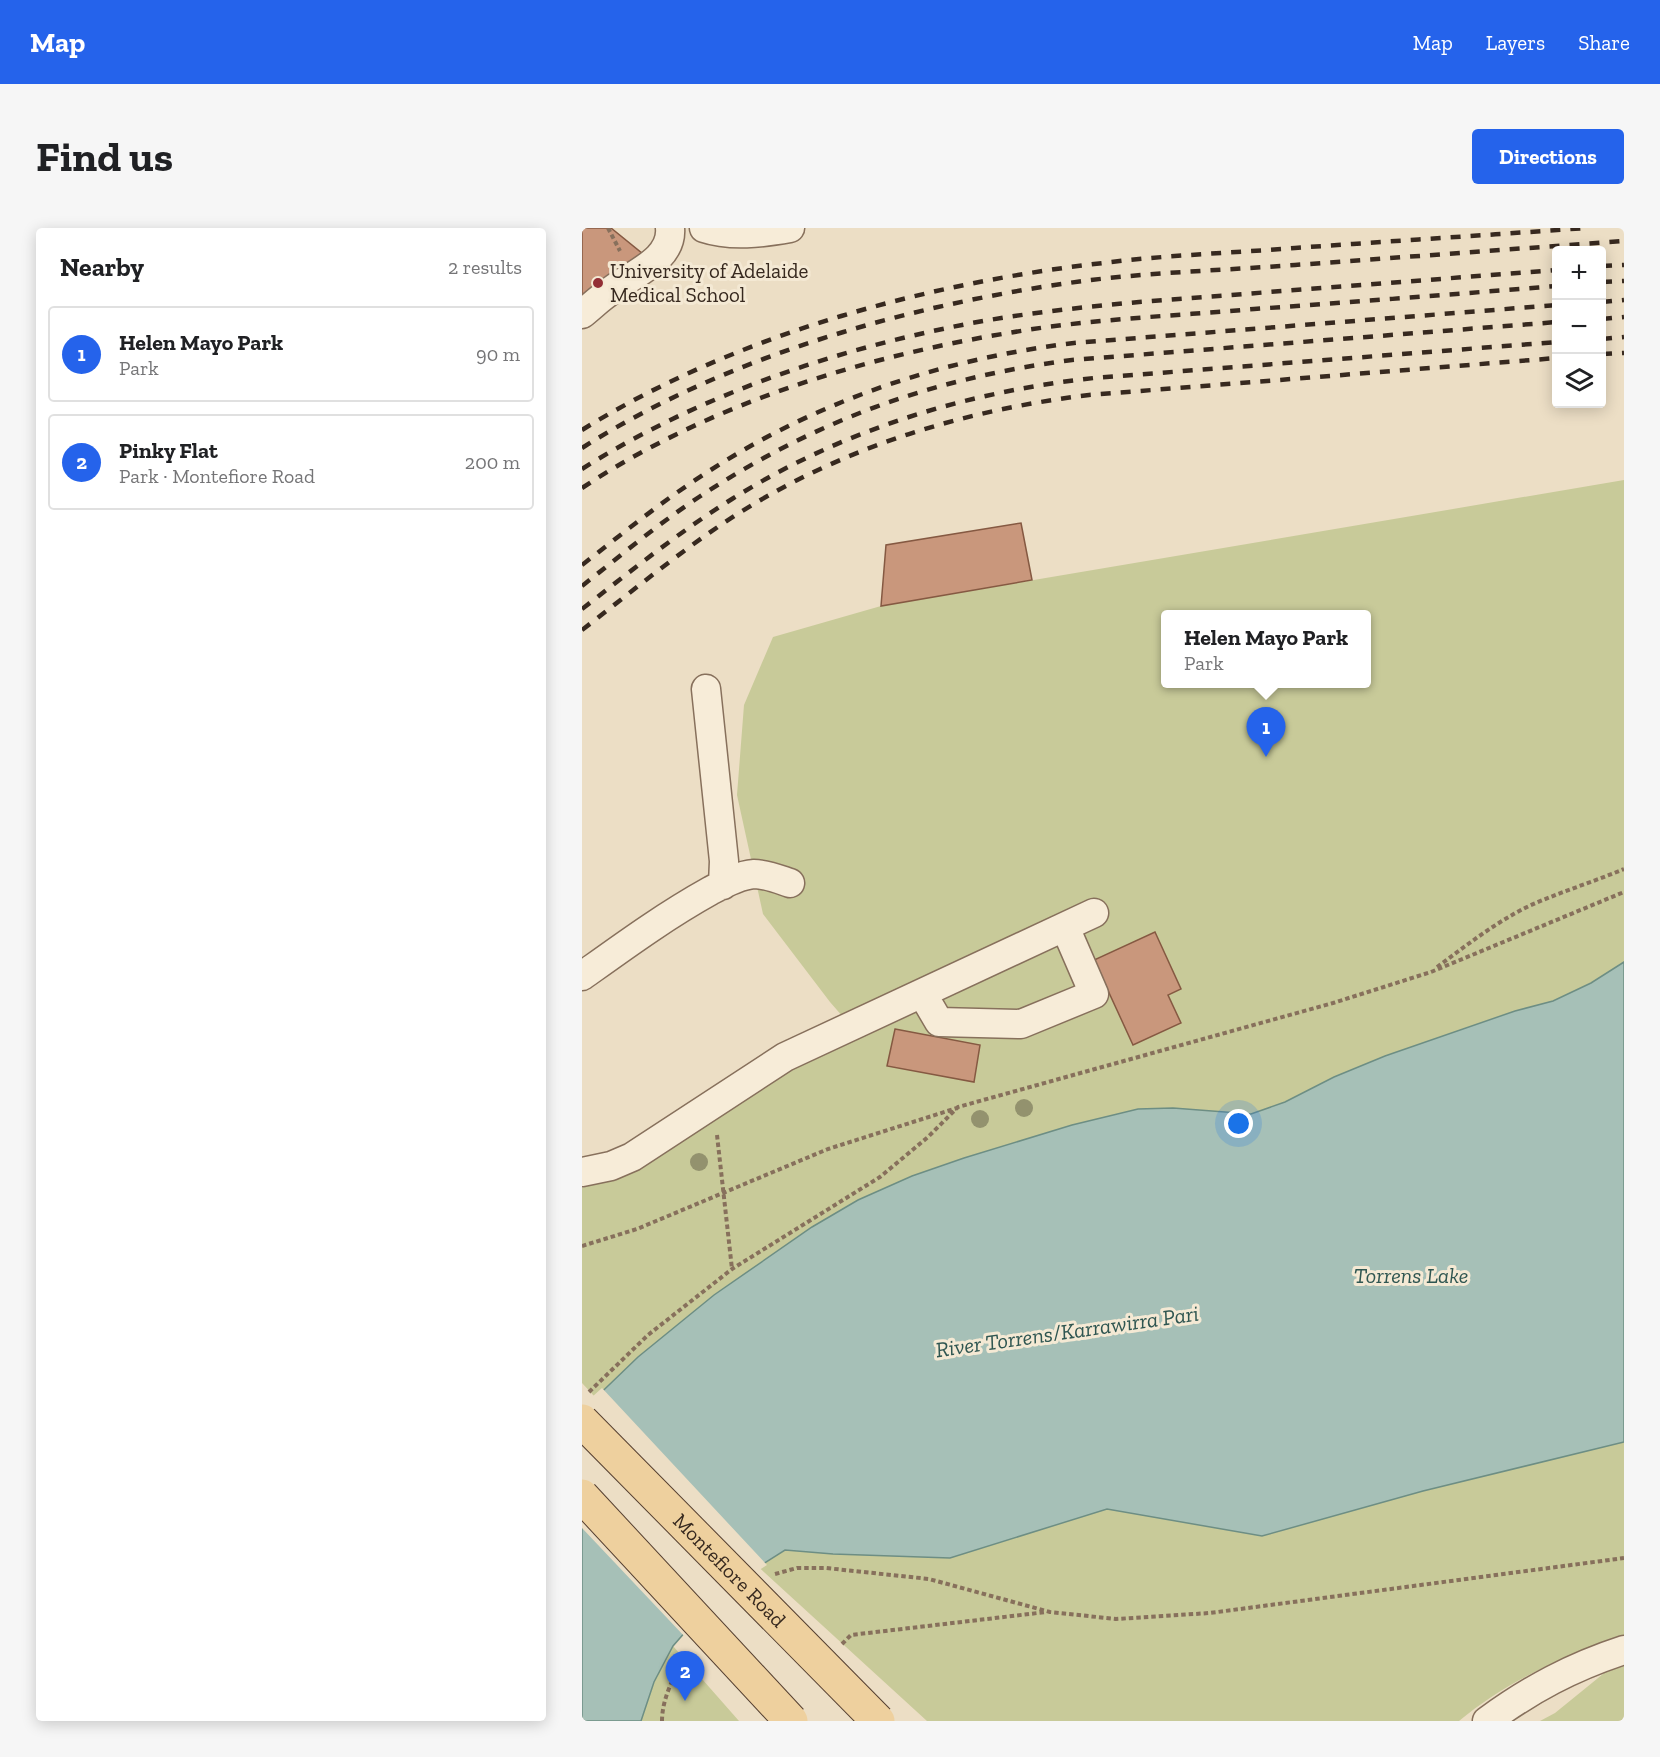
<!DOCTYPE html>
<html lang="en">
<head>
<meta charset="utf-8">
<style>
	body { margin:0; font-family:"Zilla Slab",serif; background:#f6f6f6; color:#202124 }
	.controls { position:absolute; right:18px; top:18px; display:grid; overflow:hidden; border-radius:6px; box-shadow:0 3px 15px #0003 }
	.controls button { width:54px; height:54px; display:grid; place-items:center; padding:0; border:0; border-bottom:2px solid #e0e0e0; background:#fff; color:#202124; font:30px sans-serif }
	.you { position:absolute; left:657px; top:896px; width:21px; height:21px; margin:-15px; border:4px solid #fff; border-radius:50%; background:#1a73e8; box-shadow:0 0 0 9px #1a73e833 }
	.badge { display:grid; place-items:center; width:39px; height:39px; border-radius:50%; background:#2563eb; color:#fff; font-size:20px; font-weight:700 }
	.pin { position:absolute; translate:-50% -50px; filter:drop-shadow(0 2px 3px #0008) }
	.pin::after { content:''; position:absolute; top:32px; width:21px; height:18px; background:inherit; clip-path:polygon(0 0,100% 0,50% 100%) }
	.popup { position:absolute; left:579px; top:382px; width:210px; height:78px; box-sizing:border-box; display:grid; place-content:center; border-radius:6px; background:#fff; filter:drop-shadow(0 2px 4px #0005); font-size:20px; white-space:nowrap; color:#757577 }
	.popup b { font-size:22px; color:#202124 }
	.popup::after { content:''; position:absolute; left:50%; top:100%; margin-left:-12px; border:12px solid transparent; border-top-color:#fff }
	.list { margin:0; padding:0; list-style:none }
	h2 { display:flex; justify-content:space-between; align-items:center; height:78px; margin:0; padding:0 24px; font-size:26px }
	h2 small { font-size:20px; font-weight:400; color:#757577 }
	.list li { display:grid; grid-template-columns:39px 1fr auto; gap:18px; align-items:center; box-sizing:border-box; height:96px; margin:0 12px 12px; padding:0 12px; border:2px solid #e0e0e0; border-radius:6px }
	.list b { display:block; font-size:22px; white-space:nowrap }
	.list p { margin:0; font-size:20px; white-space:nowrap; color:#757577 }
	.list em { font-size:20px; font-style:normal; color:#757577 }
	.icon { flex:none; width:33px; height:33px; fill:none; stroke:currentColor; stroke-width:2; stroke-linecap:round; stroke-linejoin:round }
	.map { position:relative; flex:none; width:1042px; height:1493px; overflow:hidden; border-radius:6px }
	header { display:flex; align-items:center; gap:36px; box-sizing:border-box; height:84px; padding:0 30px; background:#2563eb; color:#fff }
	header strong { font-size:28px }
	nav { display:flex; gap:33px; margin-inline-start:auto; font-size:21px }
	.intro { display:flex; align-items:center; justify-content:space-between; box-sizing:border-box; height:144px; padding:0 36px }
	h1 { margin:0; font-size:42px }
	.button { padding:15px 27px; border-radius:6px; background:#2563eb; color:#fff; font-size:21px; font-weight:700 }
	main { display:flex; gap:36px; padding:0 36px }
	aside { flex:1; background:#fff; border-radius:6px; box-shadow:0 3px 15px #0003 }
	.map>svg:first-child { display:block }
</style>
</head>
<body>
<header>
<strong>Map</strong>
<nav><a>Map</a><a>Layers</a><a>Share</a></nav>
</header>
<div class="intro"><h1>Find us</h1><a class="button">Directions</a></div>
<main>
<aside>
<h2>Nearby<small>2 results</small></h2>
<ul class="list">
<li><span class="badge">1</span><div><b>Helen Mayo Park</b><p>Park</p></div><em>90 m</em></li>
<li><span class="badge">2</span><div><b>Pinky Flat</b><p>Park · Montefiore Road</p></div><em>200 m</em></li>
</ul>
</aside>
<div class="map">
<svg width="1042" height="1493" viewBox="0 0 1042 1493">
	<rect width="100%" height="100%" fill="#ecdec5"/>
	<!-- green -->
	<path fill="#c8ca99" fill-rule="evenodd" d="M1042,252V1408C983,1427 925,1453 877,1493H345L136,1302L0,1155V960L45,942L126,888L275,805L248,774L181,686L155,567L162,477L191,409L299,378ZM584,386H784V456H584Z
		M91,1418L157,1493H59L72,1454Z
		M1042,1432V1493H958L973,1485L1037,1433Z"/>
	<!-- water -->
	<path fill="#a6c0b7" stroke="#6d8e84" stroke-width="1.5" d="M1042,734V1214L841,1263L680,1308L525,1281L368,1330L251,1326L203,1322L140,1362L91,1418L72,1454L59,1493H0V1183L56,1129L132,1067L230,999L276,972L330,948L382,930L490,897L556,881L591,880L669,886L703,874L752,849L803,828L933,783L971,773L1009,755Z"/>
	<!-- pier -->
	<path fill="#ecdec5" d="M20,1160L185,1337L142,1364L103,1409L0,1300V1178Z"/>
	<!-- building -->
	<path fill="#c9977c" stroke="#855942" stroke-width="1.5" d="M0,0H29L66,30L0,79Z
		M439,295L450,352L299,378L304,317Z
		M573,704L599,761L586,767L599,795L551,817L512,732Z
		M313,801L398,817L392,854L305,838Z"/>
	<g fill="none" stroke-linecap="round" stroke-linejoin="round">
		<defs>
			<path id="minor" d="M122,0C149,9 180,5 208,0
				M0,86C10,78 19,69 30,62C50,46 91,32 88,0
				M124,461L142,633L141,657
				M0,748C42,718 83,688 128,663C141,656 157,647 172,646C184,646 196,651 208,655
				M340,765L357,794L439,796L512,766L483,699
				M0,944L29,938L50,929L203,829L512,685
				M905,1493C949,1461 990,1439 1042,1422"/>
		</defs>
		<!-- minor casing -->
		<use href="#minor" stroke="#87705c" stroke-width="31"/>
		<!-- path -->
		<path stroke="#87705c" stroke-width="4" stroke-dasharray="4.5 3" stroke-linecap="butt" d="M26,0L38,23
			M855,739C885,717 914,694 947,678C978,664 1011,654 1042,641
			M135,907L150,1041
			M0,1018L55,1001L246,921L375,880
			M7,1164L66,1107L150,1041L298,949L346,909L376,879L751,775L849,744L1042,664
			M193,1346L215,1340H244L347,1351L468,1384L534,1391L628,1385L1042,1330
			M260,1416L269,1407L464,1384
			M80,1493C80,1470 93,1443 108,1426"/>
		<!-- minor -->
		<use href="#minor" stroke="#f7ecd8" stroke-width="28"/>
		<!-- rail -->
		<path stroke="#37291f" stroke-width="4.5" stroke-dasharray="10 10" stroke-linecap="butt" d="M1020,38L1042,37
			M1020,54L1042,53
			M1020,74L1042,72
			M1020,91L1042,89
			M1020,111L1042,109
			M1020,126L1042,125
			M0,202C153,107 344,55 521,35C585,27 649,25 713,20C810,13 907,7 1004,0
			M0,220C148,126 336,74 509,52C577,44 645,42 713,37C823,29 932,21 1042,13
			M0,241C117,167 254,121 390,95C445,85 501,79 557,74L975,42
			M0,260C138,169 303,122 465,99C534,90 603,87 672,81C773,74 874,66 975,58
			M0,337C40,306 79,274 121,247C233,173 360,131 492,115L975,77
			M0,358C38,328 76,296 117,269C234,192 351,150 490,132L975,94
			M0,381C49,343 97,304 150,271C260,202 384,164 512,150L975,114
			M0,402C52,362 102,320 157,285C264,218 383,182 507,167L975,130"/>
		<defs>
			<g id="major-bridge">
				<path id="s1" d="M0,1193L296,1493"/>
				<path d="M0,1268L209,1493"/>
			</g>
		</defs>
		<!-- major-bridge casing -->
		<use href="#major-bridge" stroke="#553f30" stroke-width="35" stroke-linecap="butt"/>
		<!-- major-bridge -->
		<use href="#major-bridge" stroke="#eed09e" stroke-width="33"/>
	</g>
	<!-- trees -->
	<g fill="#93926e">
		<circle cx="442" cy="880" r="9"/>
		<circle cx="398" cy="891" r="9"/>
		<circle cx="117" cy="934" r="9"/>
	</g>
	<!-- markers -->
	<circle fill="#932e35" stroke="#f4e9d4" stroke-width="2" cx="16" cy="55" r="6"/>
	<g text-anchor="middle" stroke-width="6" stroke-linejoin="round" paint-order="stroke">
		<!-- poi labels -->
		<g font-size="21" fill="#37291f" stroke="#f4e9d4" text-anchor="start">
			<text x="28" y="50">University of Adelaide<tspan x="28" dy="24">Medical School</tspan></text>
		</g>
		<!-- street labels -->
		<g font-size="21" fill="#37291f" stroke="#f4e9d4">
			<text dy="7" stroke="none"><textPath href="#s1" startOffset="210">Montefiore Road</textPath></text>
		</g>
		<!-- water labels -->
		<g font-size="22" font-style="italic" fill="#2f5651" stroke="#f4e9d4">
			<text x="829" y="1055">Torrens Lake</text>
			<text transform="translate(485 1103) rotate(-8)" y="8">River Torrens/Karrawirra Pari</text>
		</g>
	</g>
</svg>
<div class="controls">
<button>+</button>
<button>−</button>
<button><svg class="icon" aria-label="layers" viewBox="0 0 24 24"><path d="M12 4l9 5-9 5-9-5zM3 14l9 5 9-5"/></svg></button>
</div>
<div class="you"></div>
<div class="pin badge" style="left:684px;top:529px">1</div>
<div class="popup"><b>Helen Mayo Park</b>Park</div>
<div class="pin badge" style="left:103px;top:1473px">2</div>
</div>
</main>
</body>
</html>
